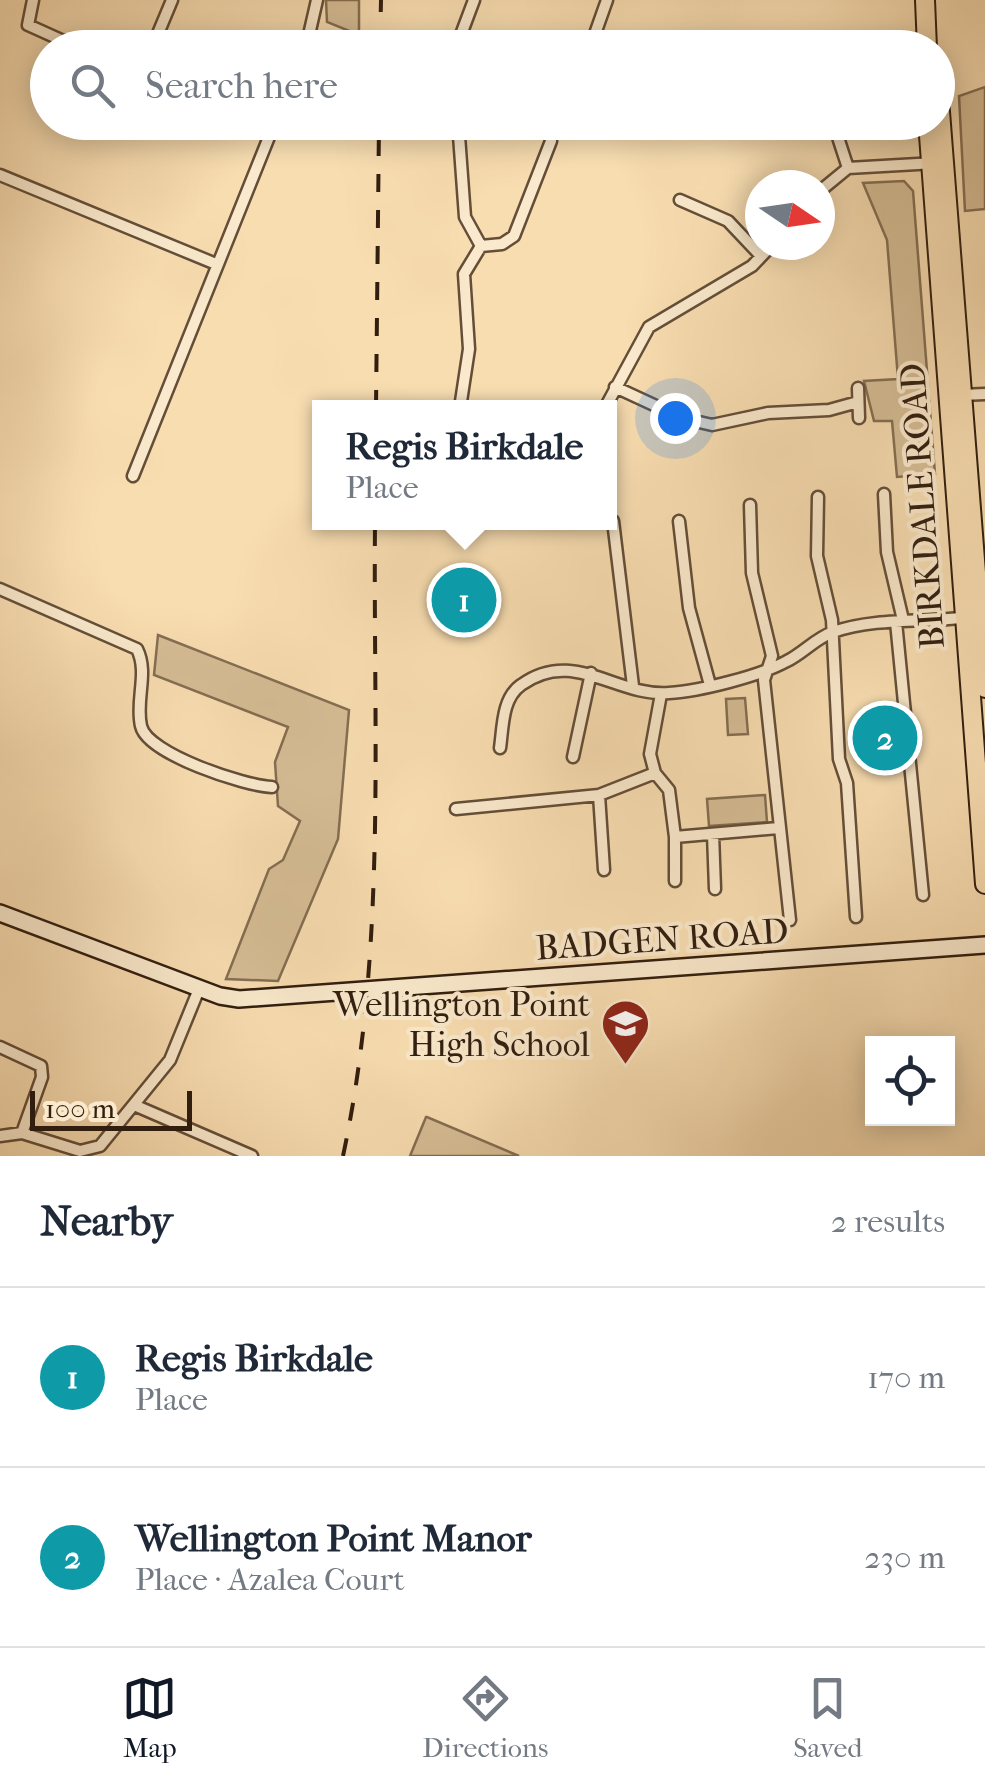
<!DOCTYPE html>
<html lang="en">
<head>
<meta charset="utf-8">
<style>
	body { margin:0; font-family:"IM FELL French Canon",serif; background:#f2f2f3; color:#1f2937 }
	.controls { position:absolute; right:30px; bottom:30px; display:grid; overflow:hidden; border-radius:0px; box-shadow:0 5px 25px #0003 }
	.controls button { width:90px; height:90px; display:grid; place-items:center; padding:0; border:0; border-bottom:2px solid #e0e1e3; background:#fff; color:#1f2937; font:50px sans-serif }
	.compass { position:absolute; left:745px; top:170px; width:90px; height:90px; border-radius:50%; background:#fff; box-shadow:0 5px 25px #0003; rotate:103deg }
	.scale { position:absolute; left:30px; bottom:25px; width:162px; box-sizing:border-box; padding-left:10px; border:5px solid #321e0f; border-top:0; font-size:28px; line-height:35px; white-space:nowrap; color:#321e0f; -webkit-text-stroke:8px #fae9cc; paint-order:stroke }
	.you { position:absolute; left:675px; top:418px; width:35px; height:35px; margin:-25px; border:8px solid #fff; border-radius:50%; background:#1a73e8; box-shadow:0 0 0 15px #1a73e833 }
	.badge { display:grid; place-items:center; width:65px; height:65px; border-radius:50%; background:#111827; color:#fff; font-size:32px; font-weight:700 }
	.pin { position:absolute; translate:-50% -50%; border:5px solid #fff; box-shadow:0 2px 10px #0006 }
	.popup { position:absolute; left:312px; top:400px; width:305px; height:130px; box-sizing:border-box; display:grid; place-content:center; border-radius:0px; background:#fff; filter:drop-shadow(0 2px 8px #0005); font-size:32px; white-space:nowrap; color:#747a83 }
	.popup b { font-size:38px; color:#1f2937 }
	.popup::after { content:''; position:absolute; left:50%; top:100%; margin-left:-20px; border:20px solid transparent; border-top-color:#fff }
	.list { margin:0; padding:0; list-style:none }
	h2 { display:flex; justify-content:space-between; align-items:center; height:130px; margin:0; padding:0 40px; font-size:42px }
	h2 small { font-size:32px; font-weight:400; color:#747a83 }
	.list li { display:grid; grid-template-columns:65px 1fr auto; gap:30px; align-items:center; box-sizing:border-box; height:180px; padding:0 40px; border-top:2px solid #e0e1e3 }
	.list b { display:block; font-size:38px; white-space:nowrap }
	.list p { margin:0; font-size:32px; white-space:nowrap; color:#747a83 }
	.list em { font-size:32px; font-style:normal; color:#747a83 }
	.icon { flex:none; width:55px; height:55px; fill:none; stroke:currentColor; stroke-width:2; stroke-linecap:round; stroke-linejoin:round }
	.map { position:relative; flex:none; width:985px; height:1156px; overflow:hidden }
	.search { position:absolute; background:#fff; box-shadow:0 5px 25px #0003; left:30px; right:30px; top:30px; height:110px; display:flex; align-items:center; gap:25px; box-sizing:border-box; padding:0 35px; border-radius:55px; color:#747a83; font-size:38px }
	.sheet { height:490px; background:#fff }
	nav { display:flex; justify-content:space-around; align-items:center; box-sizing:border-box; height:140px; border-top:2px solid #e0e1e3; background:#fff; font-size:28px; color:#747a83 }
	nav a { display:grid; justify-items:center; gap:5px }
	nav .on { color:#111827 }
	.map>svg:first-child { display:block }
</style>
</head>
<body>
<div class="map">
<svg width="985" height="1156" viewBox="0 0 985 1156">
	<rect width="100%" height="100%" fill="#f8ddb1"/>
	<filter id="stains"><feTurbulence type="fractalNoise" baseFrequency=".002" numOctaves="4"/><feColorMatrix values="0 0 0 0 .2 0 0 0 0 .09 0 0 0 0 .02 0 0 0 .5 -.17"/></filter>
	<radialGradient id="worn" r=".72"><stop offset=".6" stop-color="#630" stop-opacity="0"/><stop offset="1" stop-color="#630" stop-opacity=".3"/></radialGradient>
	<!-- green -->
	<path fill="#d6bd95" stroke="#846e52" stroke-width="2.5" d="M326,0H359V35L327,22Z
		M985,87V209L965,211L959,96Z
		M904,181L913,191L935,474L897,477L892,421H874L864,381L898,379L887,240L863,183Z
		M158,635L349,710L338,839L278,981L226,979L269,869L283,860L300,821L278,806L275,762L288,727L154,675Z
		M745,698L748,734L728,735L726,699Z
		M765,795L767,822L709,826L707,799Z
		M426,1117H427L519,1156H410Z"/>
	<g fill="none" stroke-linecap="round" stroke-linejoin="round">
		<defs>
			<path id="street" d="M33,0L28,25L79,48
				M152,48L172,0
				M306,48L317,0
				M456,48L474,0
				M590,48L607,0
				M458,122L465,217L481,246L464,274L469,349L460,408
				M833,122L848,168
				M0,175L216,264
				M820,191L848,168L935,163
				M680,200L728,221L761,256
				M481,246L502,244L514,236L551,141
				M615,387L682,418L712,425L768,413L829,410L858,402
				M858,388L859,418
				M961,395L985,394
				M605,408L649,327L752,266L772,245
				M133,476L275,122
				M884,494L887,552L903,620
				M818,497L817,556L832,620L839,759L847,783L856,917
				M750,505L752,573L772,656L764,680L790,920
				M613,521L633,686
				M679,521L689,608L710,685
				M0,589L137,649C149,673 135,700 141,726C147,754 245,786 272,787
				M896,622L923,895
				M500,748C503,727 502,698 521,685C573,647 616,697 669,693C700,691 760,676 787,661C803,653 816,638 833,632C873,618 920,622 962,618
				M573,757L591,673
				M655,773L650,754L661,694
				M599,795L604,870
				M456,809L599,795L655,773L669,790L675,837L778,828
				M713,834L715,889
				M675,881V837
				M0,1047L41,1066L42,1077L22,1133
				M134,1105L252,1156
				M0,1136L22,1133L80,1151L100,1146L170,1060L199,989"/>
			<path id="secondary" d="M0,913L220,996L239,999L985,945"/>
			<path id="primary" d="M925,0L927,48
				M938,86L985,688
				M928,122L985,884"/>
		</defs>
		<!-- street casing -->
		<use href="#street" stroke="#644e38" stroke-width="15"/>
		<!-- secondary casing -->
		<use href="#secondary" stroke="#321e0f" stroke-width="20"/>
		<!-- primary casing -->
		<use href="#primary" stroke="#321e0f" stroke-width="22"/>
		<!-- street -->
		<use href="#street" stroke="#fae9cc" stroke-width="10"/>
		<!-- secondary -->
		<use href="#secondary" stroke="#fae9cc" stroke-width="15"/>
		<!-- primary -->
		<use href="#primary" stroke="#f8ddb1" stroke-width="18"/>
		<!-- rail -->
		<path stroke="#321e0f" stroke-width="4" stroke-dasharray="18 18" stroke-linecap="butt" d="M380,48L381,0
			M376,408L379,122
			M343,1156C387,950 373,732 375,522"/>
	</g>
	<!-- icons -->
	<defs>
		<symbol id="school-pin" viewBox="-11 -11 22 30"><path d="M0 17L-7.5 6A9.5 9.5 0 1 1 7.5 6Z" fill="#8f2418" stroke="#fae9cc"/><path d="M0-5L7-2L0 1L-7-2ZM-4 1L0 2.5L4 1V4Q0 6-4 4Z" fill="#fff"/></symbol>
	</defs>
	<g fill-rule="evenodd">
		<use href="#school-pin" x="598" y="996" width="55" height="75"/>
	</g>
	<g text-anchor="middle" stroke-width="8" stroke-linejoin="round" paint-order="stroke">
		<!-- street labels -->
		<g font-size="35" fill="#321e0f" stroke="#fae9cc">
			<text transform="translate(922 506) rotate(-94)" y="12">BIRKDALE ROAD</text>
			<text transform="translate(662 939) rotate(-4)" y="12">BADGEN ROAD</text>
		</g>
		<!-- poi labels -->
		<g font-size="35" fill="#321e0f" stroke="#fae9cc" text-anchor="end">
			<text x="590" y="1016">Wellington Point<tspan x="590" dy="40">High School</tspan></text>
		</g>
	</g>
	<rect width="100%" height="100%" filter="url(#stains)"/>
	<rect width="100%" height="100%" fill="url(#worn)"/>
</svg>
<div class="controls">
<button><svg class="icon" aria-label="locate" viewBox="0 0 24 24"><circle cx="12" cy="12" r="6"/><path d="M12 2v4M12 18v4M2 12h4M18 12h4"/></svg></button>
</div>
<svg class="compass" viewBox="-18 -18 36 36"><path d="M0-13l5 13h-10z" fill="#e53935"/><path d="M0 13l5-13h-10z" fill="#747a83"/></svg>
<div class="scale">100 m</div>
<div class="you"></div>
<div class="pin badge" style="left:464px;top:600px;background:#0f9aa8">1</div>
<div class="popup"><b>Regis Birkdale</b>Place</div>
<div class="pin badge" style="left:885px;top:738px;background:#0f9aa8">2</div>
<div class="search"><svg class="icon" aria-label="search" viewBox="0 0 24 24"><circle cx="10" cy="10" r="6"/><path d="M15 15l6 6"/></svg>Search here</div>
</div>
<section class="sheet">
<h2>Nearby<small>2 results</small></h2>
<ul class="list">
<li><span class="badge" style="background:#0f9aa8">1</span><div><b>Regis Birkdale</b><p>Place</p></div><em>170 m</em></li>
<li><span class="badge" style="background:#0f9aa8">2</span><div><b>Wellington Point Manor</b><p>Place · Azalea Court</p></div><em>230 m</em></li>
</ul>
</section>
<nav>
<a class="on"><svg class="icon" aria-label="map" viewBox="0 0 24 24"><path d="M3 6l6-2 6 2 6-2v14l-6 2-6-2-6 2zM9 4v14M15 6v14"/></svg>Map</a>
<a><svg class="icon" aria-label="directions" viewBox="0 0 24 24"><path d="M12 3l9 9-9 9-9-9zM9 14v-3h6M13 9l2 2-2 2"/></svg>Directions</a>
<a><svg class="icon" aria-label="saved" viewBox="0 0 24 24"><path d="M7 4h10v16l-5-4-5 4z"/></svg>Saved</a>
</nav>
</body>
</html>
